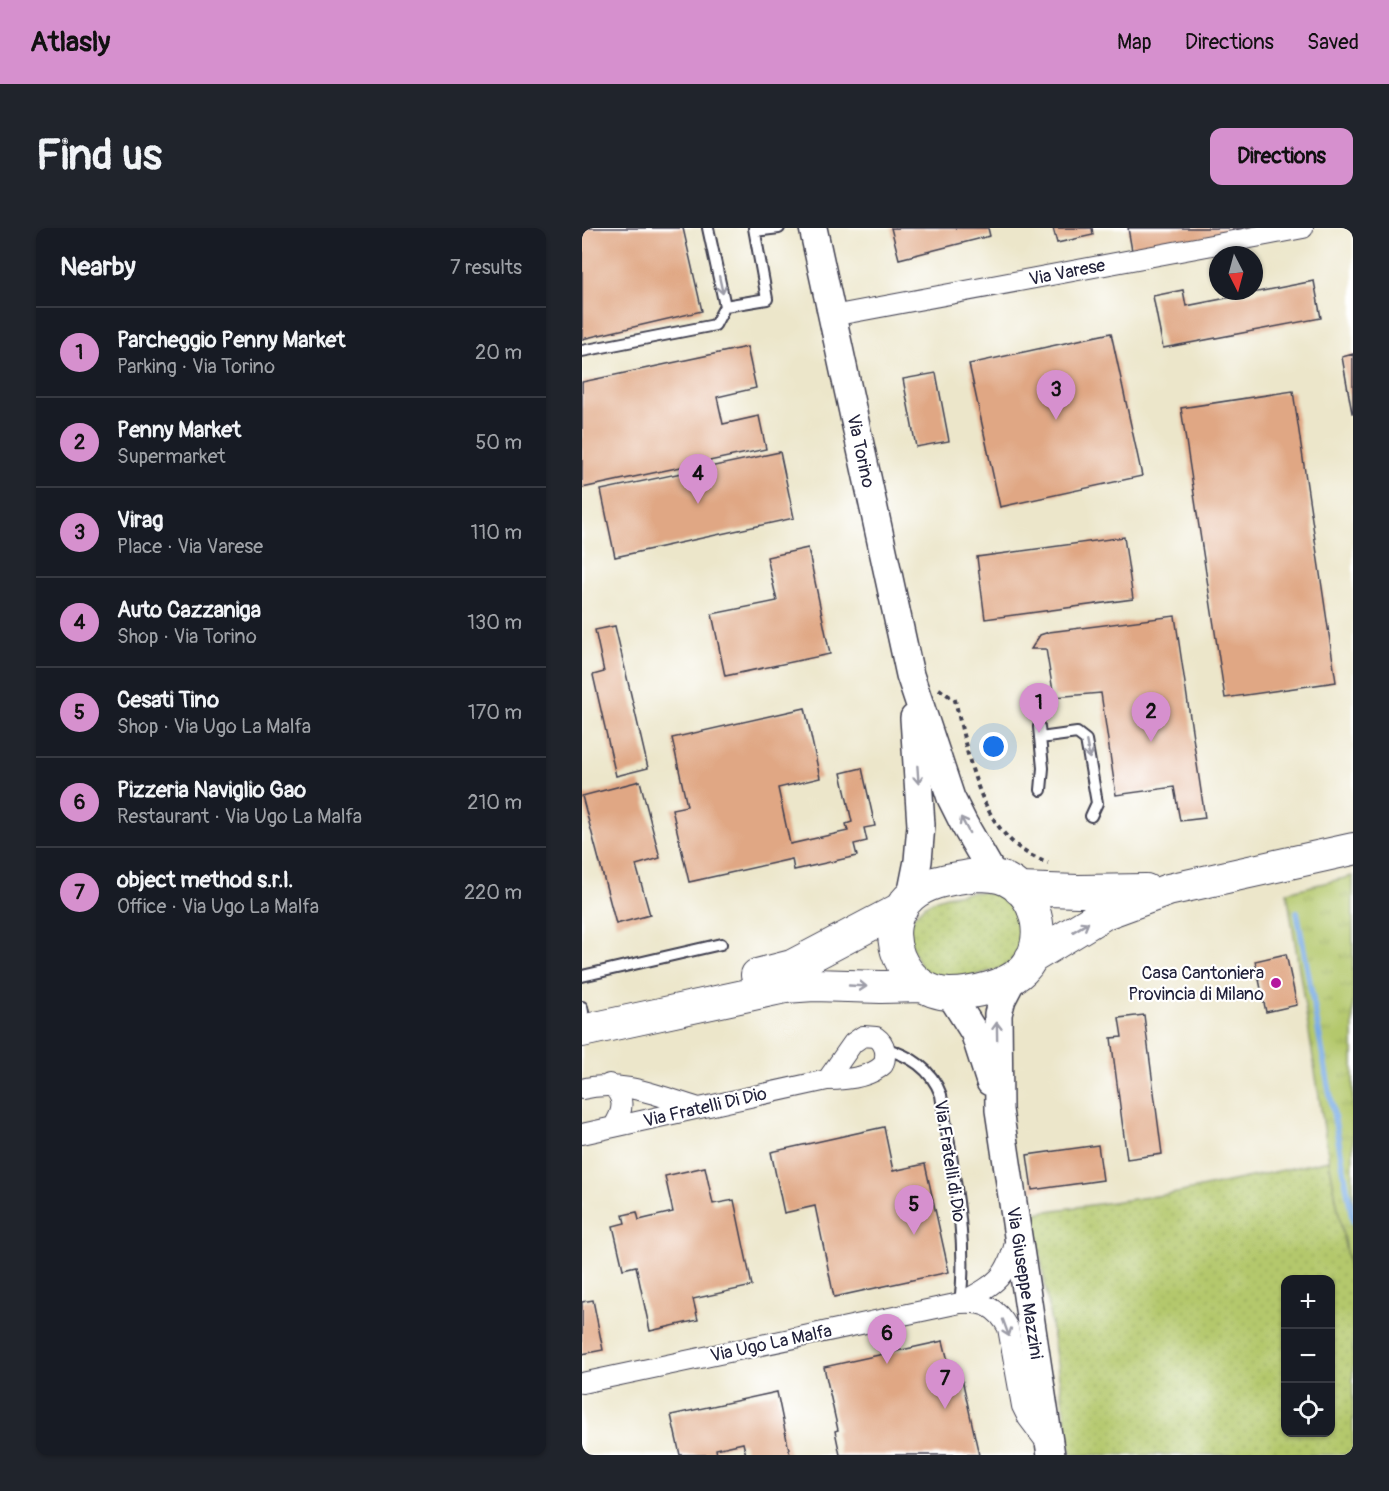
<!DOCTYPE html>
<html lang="en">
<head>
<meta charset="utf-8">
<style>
	body { margin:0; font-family:Pangolin,sans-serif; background:#20242c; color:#f1f3f6 }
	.controls { position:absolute; right:18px; bottom:18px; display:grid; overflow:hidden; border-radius:12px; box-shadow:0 2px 4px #0004 }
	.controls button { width:54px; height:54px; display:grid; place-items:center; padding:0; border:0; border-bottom:2px solid #363941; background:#171b24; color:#f1f3f6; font:30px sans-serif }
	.compass { position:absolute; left:627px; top:18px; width:54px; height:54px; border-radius:50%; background:#171b24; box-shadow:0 2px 4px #0004; rotate:174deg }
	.you { position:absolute; left:412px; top:519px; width:21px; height:21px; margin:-15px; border:4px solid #fff; border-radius:50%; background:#1a73e8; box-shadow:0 0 0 9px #1a73e833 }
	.badge { display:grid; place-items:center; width:39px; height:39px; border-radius:50%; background:#d690ce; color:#111; font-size:20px; font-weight:700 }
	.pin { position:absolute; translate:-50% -50px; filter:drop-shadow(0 2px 3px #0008) }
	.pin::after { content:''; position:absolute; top:32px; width:21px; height:18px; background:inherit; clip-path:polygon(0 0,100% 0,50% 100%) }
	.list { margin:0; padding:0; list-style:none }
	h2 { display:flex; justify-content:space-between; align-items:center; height:78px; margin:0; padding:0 24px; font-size:26px }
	h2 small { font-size:20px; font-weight:400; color:#9ea1a6 }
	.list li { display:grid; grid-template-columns:39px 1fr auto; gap:18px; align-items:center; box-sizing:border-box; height:90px; padding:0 24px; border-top:2px solid #363941 }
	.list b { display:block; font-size:22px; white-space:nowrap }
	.list p { margin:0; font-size:20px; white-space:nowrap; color:#9ea1a6 }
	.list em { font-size:20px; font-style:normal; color:#9ea1a6 }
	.icon { flex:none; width:33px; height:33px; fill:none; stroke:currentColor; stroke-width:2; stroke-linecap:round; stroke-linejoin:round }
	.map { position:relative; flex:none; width:771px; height:1227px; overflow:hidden; border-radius:12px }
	header { display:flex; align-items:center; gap:36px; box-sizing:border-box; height:84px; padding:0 30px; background:#d690ce; color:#111 }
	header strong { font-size:28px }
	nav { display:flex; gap:33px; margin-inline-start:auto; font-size:21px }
	.intro { display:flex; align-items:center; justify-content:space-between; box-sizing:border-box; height:144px; padding:0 36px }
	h1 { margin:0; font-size:42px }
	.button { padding:15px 27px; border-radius:12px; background:#d690ce; color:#111; font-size:21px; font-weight:700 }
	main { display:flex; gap:36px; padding:0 36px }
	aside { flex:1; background:#171b24; border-radius:12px; box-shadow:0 2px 4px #0004 }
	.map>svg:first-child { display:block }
</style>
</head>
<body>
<header>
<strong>Atlasly</strong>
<nav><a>Map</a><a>Directions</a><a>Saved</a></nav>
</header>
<div class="intro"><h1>Find us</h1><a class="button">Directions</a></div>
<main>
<aside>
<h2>Nearby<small>7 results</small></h2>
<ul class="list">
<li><span class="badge">1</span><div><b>Parcheggio Penny Market</b><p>Parking · Via Torino</p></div><em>20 m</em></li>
<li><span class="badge">2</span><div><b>Penny Market</b><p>Supermarket</p></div><em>50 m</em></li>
<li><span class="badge">3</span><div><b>Virag</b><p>Place · Via Varese</p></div><em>110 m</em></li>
<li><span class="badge">4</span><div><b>Auto Cazzaniga</b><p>Shop · Via Torino</p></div><em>130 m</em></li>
<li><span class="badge">5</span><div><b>Cesati Tino</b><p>Shop · Via Ugo La Malfa</p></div><em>170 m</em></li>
<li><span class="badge">6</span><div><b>Pizzeria Naviglio Gao</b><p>Restaurant · Via Ugo La Malfa</p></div><em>210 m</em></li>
<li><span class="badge">7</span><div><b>object method s.r.l.</b><p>Office · Via Ugo La Malfa</p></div><em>220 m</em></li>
</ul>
</aside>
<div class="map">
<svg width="771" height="1227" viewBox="0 0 771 1227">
	<defs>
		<pattern id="grass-dots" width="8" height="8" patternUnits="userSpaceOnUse" patternTransform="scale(1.5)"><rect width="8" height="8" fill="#b4c86c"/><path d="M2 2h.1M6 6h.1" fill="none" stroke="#9aac5e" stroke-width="1.8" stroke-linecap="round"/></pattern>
		<pattern id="park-tufts" width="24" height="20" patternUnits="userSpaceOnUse" patternTransform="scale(1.5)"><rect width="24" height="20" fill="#b4c86c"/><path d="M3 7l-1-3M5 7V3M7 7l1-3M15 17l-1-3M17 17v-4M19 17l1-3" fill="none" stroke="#9aac5e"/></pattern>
	</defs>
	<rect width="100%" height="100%" fill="#fff"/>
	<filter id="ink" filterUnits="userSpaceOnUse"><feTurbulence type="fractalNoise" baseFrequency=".0167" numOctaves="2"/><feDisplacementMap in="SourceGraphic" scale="12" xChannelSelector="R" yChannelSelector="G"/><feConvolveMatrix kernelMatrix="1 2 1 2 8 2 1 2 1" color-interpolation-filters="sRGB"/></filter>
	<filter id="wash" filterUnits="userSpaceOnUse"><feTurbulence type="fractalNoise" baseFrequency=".008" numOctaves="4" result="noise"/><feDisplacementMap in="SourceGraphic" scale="24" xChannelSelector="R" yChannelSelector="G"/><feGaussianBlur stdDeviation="1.35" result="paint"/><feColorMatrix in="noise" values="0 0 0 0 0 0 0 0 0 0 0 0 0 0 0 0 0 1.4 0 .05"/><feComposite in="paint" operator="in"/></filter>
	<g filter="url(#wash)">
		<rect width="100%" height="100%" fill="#ece6ca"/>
		<!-- grass -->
		<path fill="url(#grass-dots)" stroke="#6b7554" stroke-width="1.5" fill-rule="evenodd" d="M392,664C422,664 422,667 442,688L438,725L421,740L386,749L365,752L341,744L322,704C338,672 358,667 392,664Z
			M747,932L771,1061V1227H489L452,985L595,965ZM704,1052H748V1204H704Z"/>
		<!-- park -->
		<path fill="url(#park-tufts)" stroke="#6b7554" stroke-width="1.5" d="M771,648V1061L747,932L705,664Z"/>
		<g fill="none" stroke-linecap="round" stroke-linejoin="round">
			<!-- stream -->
			<path stroke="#79ace5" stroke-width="6" d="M715,684L771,993"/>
		</g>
		<g id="blocks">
			<!-- building -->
			<path fill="#e0a784" d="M0,0H101L120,83L0,111Z
				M309,0H406L408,8L317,31Z
				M471,0H510L511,7L475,15Z
				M546,0H679L550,23Z
				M732,53L739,90L581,120L571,68L601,62L604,78Z
				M529,105L560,248L418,279L387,136Z
				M165,119L174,160L135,169L141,196L177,188L184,221L0,260V154Z
				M771,126V185H770L760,129Z
				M354,145L367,213L334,219L321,151Z
				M711,163L754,454L643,470L599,180Z
				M198,224L212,290L33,329L19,262Z
				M542,309L551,371L403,391L395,329Z
				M226,320L248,426L143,448L130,386L195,373L185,329Z
				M593,388L623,590L598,593L592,559L534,567L519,465L472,469L464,421H449L458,407L467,404Z
				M33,398L66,540L34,548L11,447L22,444L13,402Z
				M223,480L238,550L196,560L208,616L266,603L264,596L270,594L259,545L280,540L293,598L282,600L285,613L272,616L275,628L212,642L210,631L107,654L90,581L105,578L90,510Z
				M58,553L78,630L54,637L68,687L34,696L0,568Z
				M704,726L715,777L684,784L673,733Z
				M562,787L580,926L545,931L529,810L540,809L537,790Z
				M302,899L311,943L343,936L367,1044L252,1069L233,978L202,985L189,924Z
				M516,917L521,952L450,962L445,927Z
				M123,939L131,976L152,972L170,1058L111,1071L116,1092L68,1103L54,1038L41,1041L31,998L43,995L41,987L55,984L57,992L91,984L83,948Z
				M11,1072L21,1122L0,1126V1074Z
				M361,1113L369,1145L378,1142L397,1227H258L253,1203L256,1202L242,1139Z
				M195,1164L208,1227H164L161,1215L134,1221L135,1227H98L89,1187Z"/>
		</g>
	</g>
	<g filter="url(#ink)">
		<use href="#blocks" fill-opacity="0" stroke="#403f50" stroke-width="1.5"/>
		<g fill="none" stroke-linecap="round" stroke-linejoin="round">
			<defs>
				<path id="lane" d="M126,0L143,78L185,71L172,0
					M173,3L197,0
					M0,123L133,97L143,78
					M457,499L461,540L459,562
					M458,510L495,505L504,512L515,575L509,588
					M0,748L139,716
					M0,779L1,784
					M302,820C328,828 349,840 359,867C369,934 387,1007 378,1075"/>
				<path id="street" d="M250,88L721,0
					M281,808L294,809C304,816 305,827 301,837C287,850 263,852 245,852L271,815Z
					M27,856C44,868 42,883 31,899
					M0,861C40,851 76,868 114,879
					M0,906L245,852
					M380,1074C415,1055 425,1050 434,1011
					M0,1155L378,1075C401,1073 415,1079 426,1100L440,1178L446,1190L467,1218"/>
				<path id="secondary" d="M231,0L328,447L369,570L382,596L412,648
					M329,668L336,633L339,597L332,490
					M431,750L420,771L416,786L417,882L469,1227
					M368,766L392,804L408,854"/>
				<path id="primary" d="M394,647C404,647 415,647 425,652C458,669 466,716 441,742C425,758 390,766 368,766C321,765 292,701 329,668C347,652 372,651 394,647Z
					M437,661L496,663L564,662
					M449,730L523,685L586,662L771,621
					M175,747L210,738L320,680
					M0,803L203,759L232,757L299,759L340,758"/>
			</defs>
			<!-- lane casing -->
			<use href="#lane" stroke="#403f50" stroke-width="14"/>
			<!-- street casing -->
			<use href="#street" stroke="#403f50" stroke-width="22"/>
			<!-- secondary casing -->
			<use href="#secondary" stroke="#403f50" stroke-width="30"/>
			<!-- primary casing -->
			<use href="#primary" stroke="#403f50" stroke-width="34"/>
			<!-- path -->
			<path stroke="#403f50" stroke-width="4" stroke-dasharray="4.5 4.5" stroke-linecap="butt" d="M357,461L373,472C388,533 398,612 466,635"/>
			<!-- lane -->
			<use href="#lane" stroke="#fff" stroke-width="10"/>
			<!-- street -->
			<use href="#street" stroke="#fff" stroke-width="20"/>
			<!-- secondary -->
			<use href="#secondary" stroke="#fff" stroke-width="27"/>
			<!-- primary -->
			<use href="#primary" stroke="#fff" stroke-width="32"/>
		</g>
		<!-- one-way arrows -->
		<defs><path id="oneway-shaft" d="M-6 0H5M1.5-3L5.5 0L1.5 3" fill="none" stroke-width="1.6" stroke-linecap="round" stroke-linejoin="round" transform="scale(1.5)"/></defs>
		<g stroke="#9c9ca7">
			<use href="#oneway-shaft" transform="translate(139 57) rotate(78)"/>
			<use href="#oneway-shaft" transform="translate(506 522) rotate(79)"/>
			<use href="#oneway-shaft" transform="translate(336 547) rotate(86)"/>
			<use href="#oneway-shaft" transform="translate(383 597) rotate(-118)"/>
			<use href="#oneway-shaft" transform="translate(499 699) rotate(-31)"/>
			<use href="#oneway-shaft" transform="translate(276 758) rotate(3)"/>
			<use href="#oneway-shaft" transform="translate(415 803) rotate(-91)"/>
			<use href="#oneway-shaft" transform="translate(424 1100) rotate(70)"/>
		</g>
	</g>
	<!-- markers -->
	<circle fill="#b5179e" stroke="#fff" stroke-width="2" cx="694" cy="755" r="6"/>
	<g text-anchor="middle" stroke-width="4.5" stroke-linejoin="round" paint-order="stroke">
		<!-- street labels -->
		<g font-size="18" fill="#22223b" stroke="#fff">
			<text transform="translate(485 44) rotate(-11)" y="6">Via Varese</text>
			<text transform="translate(279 223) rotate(78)" y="6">Via Torino</text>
			<text transform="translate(123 879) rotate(-13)" y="6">Via Fratelli Di Dio</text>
			<text transform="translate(368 933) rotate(81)" y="6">Via Fratelli di Dio</text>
			<text transform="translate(443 1055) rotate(81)" y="6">Via Giuseppe Mazzini</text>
			<text transform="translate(189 1115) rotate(-12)" y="6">Via Ugo La Malfa</text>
		</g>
		<!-- poi labels -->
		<g font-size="18" fill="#22223b" stroke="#fff" text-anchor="end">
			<text x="682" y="751">Casa Cantoniera<tspan x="682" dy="21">Provincia di Milano</tspan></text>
		</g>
	</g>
</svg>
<div class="controls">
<button>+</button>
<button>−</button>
<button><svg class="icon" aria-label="locate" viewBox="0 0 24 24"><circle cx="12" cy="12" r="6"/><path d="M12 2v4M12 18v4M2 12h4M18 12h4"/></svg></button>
</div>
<svg class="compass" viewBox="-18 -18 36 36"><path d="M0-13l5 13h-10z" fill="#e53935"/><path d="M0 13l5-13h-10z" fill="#9ea1a6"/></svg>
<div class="you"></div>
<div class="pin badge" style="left:457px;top:505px">1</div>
<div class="pin badge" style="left:569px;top:514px">2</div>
<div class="pin badge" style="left:474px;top:192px">3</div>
<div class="pin badge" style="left:116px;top:276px">4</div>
<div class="pin badge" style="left:332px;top:1007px">5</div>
<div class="pin badge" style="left:305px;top:1136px">6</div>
<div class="pin badge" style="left:363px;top:1181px">7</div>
</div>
</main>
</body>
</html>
